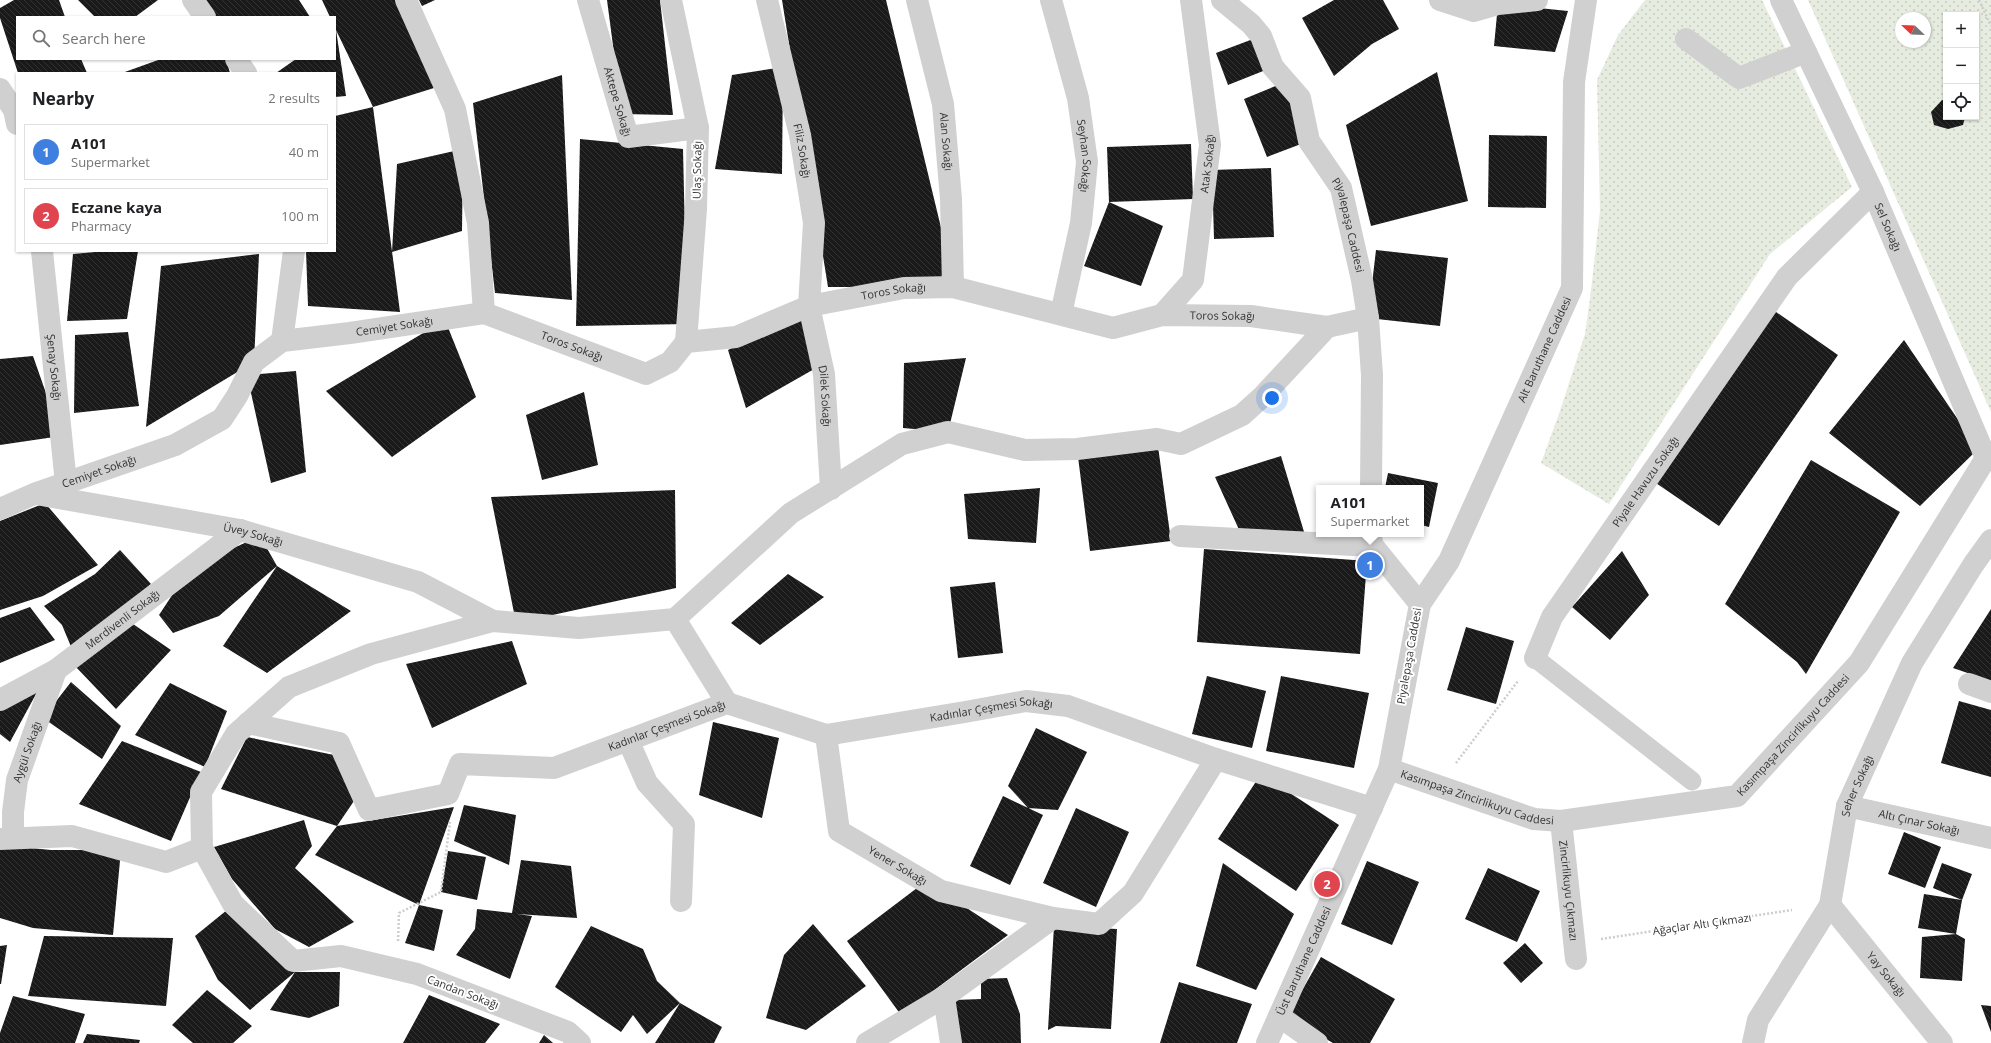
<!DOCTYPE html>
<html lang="en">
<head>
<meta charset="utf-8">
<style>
	body { margin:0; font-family:"Open Sans",sans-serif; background:#f2f2f2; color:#202124 }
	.controls { position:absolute; right:12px; top:12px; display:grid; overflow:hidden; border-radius:0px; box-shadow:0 1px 3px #0004 }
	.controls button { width:36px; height:36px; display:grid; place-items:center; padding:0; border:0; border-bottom:1px solid #e0e0e0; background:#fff; color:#202124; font:20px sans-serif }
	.compass { position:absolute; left:1895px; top:12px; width:36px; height:36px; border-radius:50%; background:#fff; box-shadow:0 1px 3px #0004; rotate:293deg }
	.you { position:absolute; left:1272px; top:398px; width:14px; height:14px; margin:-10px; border:3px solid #fff; border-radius:50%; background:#1a73e8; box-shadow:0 0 0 6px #1a73e833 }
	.badge { display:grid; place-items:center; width:26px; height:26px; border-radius:50%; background:#b45309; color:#fff; font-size:13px; font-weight:700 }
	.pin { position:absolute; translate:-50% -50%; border:2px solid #fff; box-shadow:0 1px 4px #0006 }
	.popup { position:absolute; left:1316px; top:485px; width:108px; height:52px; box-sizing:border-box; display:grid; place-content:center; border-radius:0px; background:#fff; filter:drop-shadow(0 1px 3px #0005); font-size:13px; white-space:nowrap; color:#757577 }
	.popup b { font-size:15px; color:#202124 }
	.popup::after { content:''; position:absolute; left:50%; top:100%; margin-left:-8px; border:8px solid transparent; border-top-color:#fff }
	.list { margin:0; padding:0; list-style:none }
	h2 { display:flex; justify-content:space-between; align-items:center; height:52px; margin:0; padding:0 16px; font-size:17px }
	h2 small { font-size:13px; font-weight:400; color:#757577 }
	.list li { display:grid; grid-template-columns:26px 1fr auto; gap:12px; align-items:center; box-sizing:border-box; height:56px; margin:0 8px 8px; padding:0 8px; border:1px solid #e0e0e0; border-radius:0px }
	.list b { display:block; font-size:15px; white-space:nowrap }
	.list p { margin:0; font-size:13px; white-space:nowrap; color:#757577 }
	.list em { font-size:13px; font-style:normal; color:#757577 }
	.icon { flex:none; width:22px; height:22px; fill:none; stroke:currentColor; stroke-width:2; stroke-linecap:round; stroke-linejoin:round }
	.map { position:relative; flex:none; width:1991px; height:1043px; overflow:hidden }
	.search { position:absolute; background:#fff; box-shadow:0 1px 3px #0004; left:16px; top:16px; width:320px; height:44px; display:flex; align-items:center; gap:10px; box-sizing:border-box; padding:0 14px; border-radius:0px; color:#757577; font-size:15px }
	.panel { position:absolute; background:#fff; box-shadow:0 1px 3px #0004; left:16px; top:72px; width:320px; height:180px; border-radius:0px }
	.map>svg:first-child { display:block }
</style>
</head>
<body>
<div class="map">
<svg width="1991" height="1043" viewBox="0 0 1991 1043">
	<defs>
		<pattern id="park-dots" width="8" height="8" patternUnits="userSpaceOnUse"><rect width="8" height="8" fill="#e6ecdf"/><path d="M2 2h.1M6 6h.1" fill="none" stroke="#c6cbc0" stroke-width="1.8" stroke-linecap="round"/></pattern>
		<pattern id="building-back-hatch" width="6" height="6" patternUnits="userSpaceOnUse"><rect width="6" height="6" fill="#1a1a1a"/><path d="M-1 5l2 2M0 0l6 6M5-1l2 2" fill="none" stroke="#333"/></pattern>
	</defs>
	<rect width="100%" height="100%" fill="#fff"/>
	<!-- park -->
	<path fill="url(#park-dots)" fill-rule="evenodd" d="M1645,0H1762L1852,187L1770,254L1609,504L1541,463L1560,411L1585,334L1590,299L1600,211L1597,80L1618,35Z
		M1808,0H1991V412ZM1946,15H1976V117H1946ZM1901,18H1925V42H1901Z"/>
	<!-- building -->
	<path fill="url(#building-back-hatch)" d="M14,0H59L65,17H17V59H81L87,73H18L0,18V8Z
		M78,0H158L135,17H95Z
		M204,0H299L310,17H213Z
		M322,0H402L434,88L373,107L336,30L346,96L335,97V73H276L296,59H335V17H330Z
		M419,0H435L422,6Z
		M607,0H660L673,115L622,114Z
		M782,0H886L952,273L953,287H828Z
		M1334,0H1383L1399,29L1372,44L1334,76L1302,18Z
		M1498,4L1568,11L1555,52L1494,46Z
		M1261,36L1273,67L1228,85L1216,53Z
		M161,59H226L230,73H122Z
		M783,67L782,174L715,169L732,75Z
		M1437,72L1468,201L1371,226L1346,125Z
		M562,75L572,300L495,293L473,103Z
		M1285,82L1309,141L1267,157L1244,99Z
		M1942,100H1946V117H1965L1963,125L1948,129L1934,125L1931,112Z
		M373,107L400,312L308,306L306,251H335V116Z
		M1489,135L1547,136L1546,208L1488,207Z
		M580,139L683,149L687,324L576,326Z
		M1191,144L1193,199L1109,202L1107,147Z
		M463,149L462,231L392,252L397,164Z
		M1271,168L1274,237L1214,239L1212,170Z
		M1109,202L1163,226L1141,286L1084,266Z
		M1376,250L1448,258L1440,326L1368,318Z
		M107,251H138L127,319L67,321L73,254Z
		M259,254L254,362L146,427L161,266Z
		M1769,307L1838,355L1719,526L1650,479Z
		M806,311L816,368L746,408L728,350Z
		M445,320L476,397L392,457L326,391Z
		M128,332L139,406L74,413L75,335Z
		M1904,340L1978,449L1920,506L1829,433Z
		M33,356L61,436L0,445V359Z
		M966,358L948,432L903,428L904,363Z
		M296,371L306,472L271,483L247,375Z
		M584,392L598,465L542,480L526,415Z
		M1157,439L1171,541L1090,551L1077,449Z
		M1281,456L1305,535L1241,534L1215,477Z
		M1811,460L1900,512L1806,674L1797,662L1725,604Z
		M1388,473L1438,483L1429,527L1421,525V488H1385Z
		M1040,488L1036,543L968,539L964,494Z
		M675,490L676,588L516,623L491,497Z
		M45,503L98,565L43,596L0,610V521Z
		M260,536L277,566L351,611L267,673L223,646L277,566L219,616L173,633L159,615L190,568Z
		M1204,549L1367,561L1360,654L1197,642Z
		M120,550L151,584L122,610L72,649L62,625L44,606L95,574Z
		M1622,551L1649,595L1610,640L1572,607Z
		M788,574L824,597L760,645L731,623Z
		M995,582L1003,653L958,658L950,587Z
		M30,607L55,640L0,663V618Z
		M1991,609V681L1953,668Z
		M133,624L171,650L116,709L75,666Z
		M1466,627L1514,641L1496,704L1447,690Z
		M512,641L527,684L432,728L406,664Z
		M1207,676L1266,691L1252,748L1192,734Z
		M1281,676L1369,693L1354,768L1266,751Z
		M71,682L121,726L102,759L43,718Z
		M42,683L10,742L0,734V706Z
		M170,683L227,711L205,767L135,735Z
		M1959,701L1991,710V777L1941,763Z
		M713,722L779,738L762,818L699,795Z
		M1036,728L1087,752L1058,810L1028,808L1008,786Z
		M247,737L334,755L356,798L337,826L221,789Z
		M122,741L201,772L171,841L79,804Z
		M1261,774L1339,825L1296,891L1218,839Z
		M1003,796L1043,815L1010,885L970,866Z
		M464,805L516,815L509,865L454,841Z
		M454,807L419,905L315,855L337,826Z
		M1076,808L1129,832L1096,907L1043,883Z
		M304,820L312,846L295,868L354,922L309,947L275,929L232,879L214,847Z
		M1904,832L1941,847L1925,888L1888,874Z
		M0,845L51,850H121L113,935L33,928L0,918Z
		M448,851L486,857L477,900L441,892Z
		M521,860L571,866L577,918L517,914L532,916L510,979L456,955L475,929L477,909L512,913Z
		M1367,861L1419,882L1392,945L1341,924Z
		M1223,863L1294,914L1256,990L1196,966Z
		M1942,863L1972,874L1962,900L1956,934L1918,928L1924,894L1962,900L1933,888Z
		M1488,868L1540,891L1517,942L1465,919Z
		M917,888L956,901L1008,935L901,1015L847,941Z
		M419,905L443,910L434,951L405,943Z
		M227,910L295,972L250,1010L218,980L195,936Z
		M813,924L866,986L806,1030L766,1018L784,955Z
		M591,926L643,949L657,981L680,1003L647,1034L633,1015L621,1032L555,987Z
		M1054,926L1117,929L1111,1029L1056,1026L1048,1030Z
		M1956,934L1965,939L1962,981L1920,978L1922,937Z
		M44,936L173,938L166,1006L28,996Z
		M1525,943L1543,963L1521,983L1503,963Z
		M7,945L1,984H0V946Z
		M1321,957L1395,999L1370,1043H1333L1287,1017Z
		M295,972H340L339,1006L309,1018L270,1010Z
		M1007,978L1020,1014L1021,1043H957L955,1000L981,999V979Z
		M1179,982L1252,1004L1237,1043H1160Z
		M207,990L252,1026L233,1043H193L172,1025Z
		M429,995L500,1024L485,1043H403Z
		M13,996L85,1014L75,1043H0V1033Z
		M680,1003L722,1027L714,1043H655Z
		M1981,1005L1991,1006V1032Z
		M87,1034L140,1040L139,1043H83Z
		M544,1035L553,1043H539Z"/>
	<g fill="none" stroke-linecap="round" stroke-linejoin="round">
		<!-- path -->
		<path stroke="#cdcdcd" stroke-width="2.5" stroke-dasharray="2 2" stroke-linecap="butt" d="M1979,0L1991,26
			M1456,763L1518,681
			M1601,939L1792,910
			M398,941L399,913L441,892L450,822"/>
		<!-- service -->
		<path stroke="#d0d0d0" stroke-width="19" d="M1535,658L1692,781"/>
		<!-- minor -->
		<g stroke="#d0d0d0" stroke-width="22">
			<path d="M193,0L205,17"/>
			<path d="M406,0L455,109L478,223L484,313"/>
			<path id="s1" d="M588,0L628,137L698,128"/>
			<path d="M671,0L698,128L696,209L686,342"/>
			<path id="s2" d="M767,0L800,135L814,223L809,306L824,374L831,489"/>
			<path id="s3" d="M917,0L943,104L951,199L953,287"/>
			<path id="s4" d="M1051,0L1078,98L1087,162L1081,223L1061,314"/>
			<path d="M1440,0L1474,11L1498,4L1537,0"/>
			<path id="s5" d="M1781,0L1873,192L1986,458"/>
			<path d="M1686,39L1739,78L1806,52"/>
			<path d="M236,59L246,73"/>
			<path d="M0,89L14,110L17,124"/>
			<path id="s6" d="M42,251L66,483"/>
			<path id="s7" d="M484,313L646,374L670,362L686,342L736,337L809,306L904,288L953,287L1113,328L1162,315L1251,316L1327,327"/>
			<path id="s8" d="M1162,315L1193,280L1210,145L1191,0"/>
			<path d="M282,341L294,251"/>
			<path id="s9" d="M36,494L240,530L418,582L493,621"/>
			<path id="s10" d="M0,509L34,494L175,445L222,419L237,396L254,362L282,341L350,333L484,313"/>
			<path d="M1180,536L1373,546"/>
			<path d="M675,619L727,703"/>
			<path id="s11" d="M1535,658L1552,617L1787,277L1873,192"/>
			<path d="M1969,684L1991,692"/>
			<path id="s12" d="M0,700L56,670L240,530"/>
			<path id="s13" d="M248,723L339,743L369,810L448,794L460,764L554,768L727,703L826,735L965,712L1026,701L1068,706L1216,759L1372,808"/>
			<path id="s14" d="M826,735L839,831L941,891L1053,918"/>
			<path d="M628,740L647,783L684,824L681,901"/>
			<path id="s15" d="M1847,806L1991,838"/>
			<path id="s16" d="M1561,821L1576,959"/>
			<path id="s17" d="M13,838V812L17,780L56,670"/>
			<path d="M0,839L72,836L166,862L202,848"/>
			<path id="s18" d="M1830,905L1942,1043"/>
			<path d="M944,997L951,1043"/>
			<path d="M1279,1016L1317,1043"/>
			<path d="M580,1043L568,1032L417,974L341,956L293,961L233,904L202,848L201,792L236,734L289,687L371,654L493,621L579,628L675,619L791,513L902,444L948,432L1025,450L1077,449L1157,439L1181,444L1242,415L1262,397L1327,327L1368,318"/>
			<path d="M867,1043L944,997L1053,918L1099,924L1133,893L1216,759"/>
			<path id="s19" d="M1267,1043L1389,769"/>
			<path id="s20" d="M1753,1043L1758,1020L1830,905L1847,806L1912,663L1973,565L1991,540"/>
		</g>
		<!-- tertiary -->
		<g stroke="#d0d0d0" stroke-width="22">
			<path id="s21" d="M1222,0L1251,24L1261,36L1273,67L1300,98L1309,141L1341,188L1362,280L1368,318L1372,375L1371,488"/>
			<path id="s22" d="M1370,534L1373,546L1420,604L1389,769L1534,819L1561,821L1737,796L1859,663L1986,458L1991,454"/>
			<path id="s23" d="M1420,604L1449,561L1572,288L1574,82L1586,0"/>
		</g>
	</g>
	<g text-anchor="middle" stroke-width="4" stroke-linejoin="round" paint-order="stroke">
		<!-- street labels -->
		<g font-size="11" fill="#333" stroke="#fff">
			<text dy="4" stroke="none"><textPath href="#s1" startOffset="106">Aktepe Sokağı</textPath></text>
			<text dy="4" stroke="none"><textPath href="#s3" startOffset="145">Alan Sokağı</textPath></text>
			<text dy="4" stroke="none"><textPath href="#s2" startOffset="155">Filiz Sokağı</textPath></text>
			<text dy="4" stroke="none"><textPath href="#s4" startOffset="160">Seyhan Sokağı</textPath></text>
			<text dy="4" stroke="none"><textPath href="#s8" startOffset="164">Atak Sokağı</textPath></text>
			<text transform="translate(697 170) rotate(-89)" y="4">Ulaş Sokağı</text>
			<text dy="4" stroke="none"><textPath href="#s21" startOffset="266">Piyalepaşa Caddesi</textPath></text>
			<text dy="4" stroke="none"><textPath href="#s5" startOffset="251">Sel Sokağı</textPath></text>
			<text dy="4" stroke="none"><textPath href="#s7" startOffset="441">Toros Sokağı</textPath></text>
			<text dy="4" stroke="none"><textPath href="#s7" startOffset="777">Toros Sokağı</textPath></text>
			<text dy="4" stroke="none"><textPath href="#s10" startOffset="454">Cemiyet Sokağı</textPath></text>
			<text dy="4" stroke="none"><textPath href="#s7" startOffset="94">Toros Sokağı</textPath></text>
			<text dy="4" stroke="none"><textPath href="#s23" startOffset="284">Alt Baruthane Caddesi</textPath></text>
			<text dy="4" stroke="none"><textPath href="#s6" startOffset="117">Şenay Sokağı</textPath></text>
			<text dy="4" stroke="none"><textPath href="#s2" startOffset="403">Dilek Sokağı</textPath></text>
			<text dy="4" stroke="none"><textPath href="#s10" startOffset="106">Cemiyet Sokağı</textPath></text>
			<text dy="4" stroke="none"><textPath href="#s11" startOffset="209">Piyale Havuzu Sokağı</textPath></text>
			<text dy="4" stroke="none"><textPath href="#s9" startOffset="221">Üvey Sokağı</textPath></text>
			<text dy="4" stroke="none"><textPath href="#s12" startOffset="147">Merdivenli Sokağı</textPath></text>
			<text transform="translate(1409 656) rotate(-80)" y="4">Piyalepaşa Caddesi</text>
			<text dy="4" stroke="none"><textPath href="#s13" startOffset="830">Kadınlar Çeşmesi Sokağı</textPath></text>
			<text dy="4" stroke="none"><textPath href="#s13" startOffset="494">Kadınlar Çeşmesi Sokağı</textPath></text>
			<text dy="4" stroke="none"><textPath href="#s22" startOffset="696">Kasımpaşa Zincirlikuyu Caddesi</textPath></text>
			<text dy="4" stroke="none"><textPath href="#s17" startOffset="88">Aygül Sokağı</textPath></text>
			<text dy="4" stroke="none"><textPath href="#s20" startOffset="282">Seher Sokağı</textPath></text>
			<text dy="4" stroke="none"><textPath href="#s22" startOffset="348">Kasımpaşa Zincirlikuyu Caddesi</textPath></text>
			<text dy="4" stroke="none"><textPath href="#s15" startOffset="74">Altı Çınar Sokağı</textPath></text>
			<text dy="4" stroke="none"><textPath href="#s14" startOffset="165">Yener Sokağı</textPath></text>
			<text dy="4" stroke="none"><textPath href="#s16" startOffset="70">Zincirlikuyu Çıkmazı</textPath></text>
			<text transform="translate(1702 924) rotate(-8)" y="4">Ağaçlar Altı Çıkmazı</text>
			<text dy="4" stroke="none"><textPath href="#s19" startOffset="90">Üst Baruthane Caddesi</textPath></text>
			<text dy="4" stroke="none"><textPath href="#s18" startOffset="89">Yay Sokağı</textPath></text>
			<text transform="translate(463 992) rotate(21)" y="4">Candan Sokağı</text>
		</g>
	</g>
</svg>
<div class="controls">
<button>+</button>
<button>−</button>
<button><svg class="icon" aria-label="locate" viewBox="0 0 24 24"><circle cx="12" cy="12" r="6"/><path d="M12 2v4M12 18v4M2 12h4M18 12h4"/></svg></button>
</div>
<svg class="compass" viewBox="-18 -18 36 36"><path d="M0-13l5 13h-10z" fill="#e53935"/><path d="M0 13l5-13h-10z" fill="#757577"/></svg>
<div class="you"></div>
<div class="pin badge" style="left:1370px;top:565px;background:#3f7fe0">1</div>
<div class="popup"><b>A101</b>Supermarket</div>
<div class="pin badge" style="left:1327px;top:884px;background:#e0444e">2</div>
<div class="search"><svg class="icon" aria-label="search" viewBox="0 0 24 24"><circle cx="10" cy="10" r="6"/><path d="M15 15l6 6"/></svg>Search here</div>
<section class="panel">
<h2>Nearby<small>2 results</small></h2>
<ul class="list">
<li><span class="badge" style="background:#3f7fe0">1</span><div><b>A101</b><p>Supermarket</p></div><em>40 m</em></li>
<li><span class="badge" style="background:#e0444e">2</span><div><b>Eczane kaya</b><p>Pharmacy</p></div><em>100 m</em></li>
</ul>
</section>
</div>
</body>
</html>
